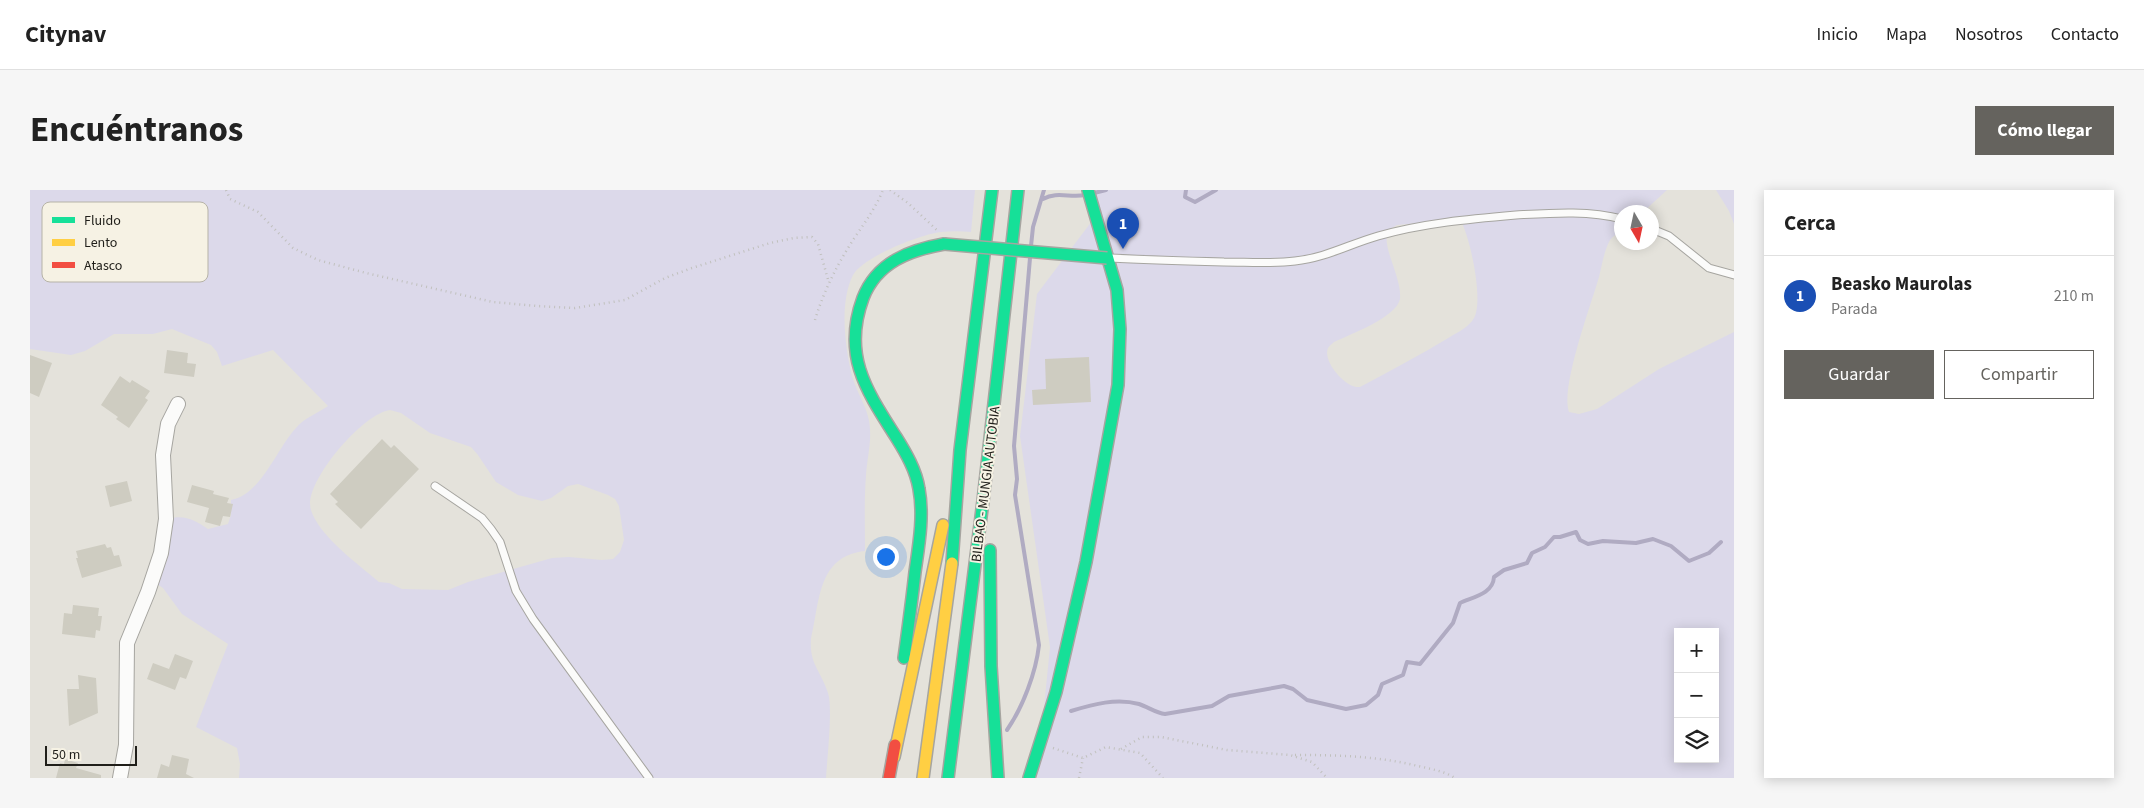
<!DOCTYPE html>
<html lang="es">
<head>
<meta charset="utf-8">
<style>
	body { margin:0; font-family:"Source Sans 3",sans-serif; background:#f6f6f6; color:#222 }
	.controls { position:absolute; right:15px; bottom:15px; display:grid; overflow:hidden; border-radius:0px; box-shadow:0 2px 12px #0003 }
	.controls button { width:45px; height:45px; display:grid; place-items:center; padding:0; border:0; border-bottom:1px solid #e0e0e0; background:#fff; color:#222; font:25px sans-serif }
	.compass { position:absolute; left:1584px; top:15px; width:45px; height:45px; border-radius:50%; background:#fff; box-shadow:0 2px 12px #0003; rotate:171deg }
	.scale { position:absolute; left:15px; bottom:12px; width:92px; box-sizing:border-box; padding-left:5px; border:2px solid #201f1a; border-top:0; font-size:14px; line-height:18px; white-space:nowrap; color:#201f1a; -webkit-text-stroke:4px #f6f2e4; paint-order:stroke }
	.you { position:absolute; left:855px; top:366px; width:18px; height:18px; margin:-12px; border:4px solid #fff; border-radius:50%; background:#1a73e8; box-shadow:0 0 0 8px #1a73e833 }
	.badge { display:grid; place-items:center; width:32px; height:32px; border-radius:50%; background:#65635e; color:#fff; font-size:16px; font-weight:700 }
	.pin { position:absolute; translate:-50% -41px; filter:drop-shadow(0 1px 2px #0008) }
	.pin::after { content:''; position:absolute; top:26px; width:18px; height:15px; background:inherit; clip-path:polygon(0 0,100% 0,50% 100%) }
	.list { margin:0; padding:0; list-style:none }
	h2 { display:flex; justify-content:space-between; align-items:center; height:65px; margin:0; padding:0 20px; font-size:21px }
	h2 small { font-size:16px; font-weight:400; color:#767676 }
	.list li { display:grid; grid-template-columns:32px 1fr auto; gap:15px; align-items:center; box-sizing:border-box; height:80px; padding:0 20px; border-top:1px solid #e0e0e0 }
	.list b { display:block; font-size:19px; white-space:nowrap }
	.list p { margin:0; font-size:16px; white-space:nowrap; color:#767676 }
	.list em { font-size:16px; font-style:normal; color:#767676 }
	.actions { display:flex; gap:10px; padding:15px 20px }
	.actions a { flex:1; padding:11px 0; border:1px solid #65635e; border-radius:0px; text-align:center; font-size:18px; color:#65635e }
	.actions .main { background:#65635e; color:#fff }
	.icon { flex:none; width:28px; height:28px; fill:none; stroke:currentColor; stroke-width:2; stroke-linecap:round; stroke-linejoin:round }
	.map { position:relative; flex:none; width:1704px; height:588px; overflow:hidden; border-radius:0px }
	header { display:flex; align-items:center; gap:30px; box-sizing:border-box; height:70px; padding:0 25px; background:#fff; border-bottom:1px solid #e0e0e0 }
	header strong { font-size:24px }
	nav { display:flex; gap:28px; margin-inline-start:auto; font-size:18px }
	.intro { display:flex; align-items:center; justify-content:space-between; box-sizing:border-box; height:120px; padding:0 30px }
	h1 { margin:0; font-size:35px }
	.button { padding:12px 22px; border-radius:0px; background:#65635e; color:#fff; font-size:18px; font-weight:700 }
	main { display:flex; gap:30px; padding:0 30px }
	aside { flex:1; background:#fff; border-radius:0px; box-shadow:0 2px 12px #0003 }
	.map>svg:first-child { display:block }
</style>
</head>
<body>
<header>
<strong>Citynav</strong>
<nav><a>Inicio</a><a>Mapa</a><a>Nosotros</a><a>Contacto</a></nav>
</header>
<div class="intro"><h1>Encuéntranos</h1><a class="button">Cómo llegar</a></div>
<main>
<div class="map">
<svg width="1704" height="588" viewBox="0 0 1704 588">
	<rect width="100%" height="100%" fill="#e4e2db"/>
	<!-- green -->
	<path fill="#dcd9ea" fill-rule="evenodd" d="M0,0H945L941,42C931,41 921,41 911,42C891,44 833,67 823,85C809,113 815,157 822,186C827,204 840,220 840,240C841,254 837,270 836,285C834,310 835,336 835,361C787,366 790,412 781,449C779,474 791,481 798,503C803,517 797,570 796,588H209L210,574L207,558L166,537L198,454L152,424L133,398L127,394L139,329C154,324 166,331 178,339L198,334L201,325V310C231,305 247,258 266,238C274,228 288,223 298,216L243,160L192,176L187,162L181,155L142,139L123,144H84L55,161L41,165L0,159ZM360,220L371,223L400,243L441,257L448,265L466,292L488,305L512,311L521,308L538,296L548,294L578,305L585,309L589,316L594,350L590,362L583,369L572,370L539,367L522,368L438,392L418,400L372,399L359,393L349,392C328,374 289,346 281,320C272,294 333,223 360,220Z
		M1055,0H1637L1613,22H1592L1591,40C1588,43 1583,46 1580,50C1574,61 1572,75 1569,87C1561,115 1530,198 1539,222L1549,224L1567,219L1629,179L1704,142V588H1007L1020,457L990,246L1007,104L1068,23ZM1430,29C1440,46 1454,111 1444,128C1439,137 1428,142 1420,147C1390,165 1360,181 1330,197C1316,199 1292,171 1298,158C1299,156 1302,154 1304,152C1319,145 1367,127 1370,109C1371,97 1366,85 1363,75C1359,63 1355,53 1357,41L1367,35ZM1648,442H1685V569H1648Z
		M1686,0H1704V34L1699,21Z"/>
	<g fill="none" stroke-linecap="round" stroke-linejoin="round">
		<!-- stream -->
		<path stroke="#b0abc2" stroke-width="4" d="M1156,0L1155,7L1165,12L1186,0
			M1064,3L1076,0
			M1013,9C1027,1 1040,8 1055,5
			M1001,56L1003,37L1014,0
			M1041,521C1064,514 1086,508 1109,514C1118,517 1126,523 1135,524L1182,516L1199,506L1254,496L1263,499L1277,510L1316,519L1336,515L1348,505L1352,494L1373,485L1377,472L1390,474L1423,433L1430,413C1443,407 1463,404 1464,387L1474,380L1497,373L1502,363L1515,357L1524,347H1530L1546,342L1550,350L1558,354L1573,351L1606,353L1623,349L1641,356L1659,371L1679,363L1691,352
			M977,540C993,517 1006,482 1009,455L985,305L987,289L984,256L1000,68"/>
	</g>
	<!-- building -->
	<path fill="#ceccc1" d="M137,160L158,163L157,173L166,174L164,187L134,183Z
		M0,165L22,173L9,207L0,203Z
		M1059,167L1061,212L1003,215L1002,200L1016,199L1015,169Z
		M90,186L100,193L102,190L120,201L115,208L118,210L99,238L86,229L88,227L71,215Z
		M352,249L361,258L364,255L389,279L331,339L305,314L308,312L300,304Z
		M97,291L102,311L80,317L75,296Z
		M162,295L184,301L183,304L199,308L197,313L203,314L200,327L193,326L190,336L175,332L179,318L157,312Z
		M75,354L77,358L81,357L84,366L89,365L92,376L52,388L46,368H48L46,361Z
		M43,415L69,418L68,426H72L70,441L66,440L65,448L32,444L34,423L42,424Z
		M145,464L163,471L156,489L150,487L145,500L117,489L123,473L139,479Z
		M48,485L66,488L68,523L39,536L37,499H49Z
		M142,565L159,569L156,584L164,588H127L131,574L139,577Z
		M35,569L48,573L46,578L71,585V588H26L30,573L34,574Z"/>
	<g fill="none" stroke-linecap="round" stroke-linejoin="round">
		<defs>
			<path id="lane" d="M1622,39L1639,46L1679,78L1704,85
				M1080,68C1118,70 1156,71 1194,72C1217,72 1242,74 1265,71C1295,68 1320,54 1348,46C1394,33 1440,29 1486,25C1521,23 1558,20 1592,29
				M405,296L452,328L461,339L470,352L486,401L503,429L619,588"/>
			<path id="street" d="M90,588L96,555L97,453L118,402L131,363L136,329L133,265L138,234L148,214"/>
			<path id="fast" d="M960,360L961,476L968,588
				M922,373L930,260L962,0
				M874,468C878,439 882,410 885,382C889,354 894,326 889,299C886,280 876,263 866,247C836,200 812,165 833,108C847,72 880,60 914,54
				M918,588L953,311L988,0
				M999,588L1026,502L1056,372L1088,195L1090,139L1087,100L1058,0"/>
			<path id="slow" d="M864,567L913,335
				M893,588L922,373"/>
			<path id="jam" d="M859,588L865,555"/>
		</defs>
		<!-- lane casing -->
		<use href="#lane" stroke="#a6a5a0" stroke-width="9"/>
		<!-- street casing -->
		<use href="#street" stroke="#a6a5a0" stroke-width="16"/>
		<!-- fast casing -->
		<use href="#fast" stroke="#a6a5a0" stroke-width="14"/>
		<!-- slow casing -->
		<use href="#slow" stroke="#a6a5a0" stroke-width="14"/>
		<!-- jam casing -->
		<use href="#jam" stroke="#a6a5a0" stroke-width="14"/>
		<!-- path -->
		<path stroke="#c0c0bd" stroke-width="2.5" stroke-dasharray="1 4" stroke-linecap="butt" d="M196,0L200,9L228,22L263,58L288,70L336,83L463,112L507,116L545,118L595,110L635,88L662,78L740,53L764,48L782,47L788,54L799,93
			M860,0L878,13L908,41
			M785,130C794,100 808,73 825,47C836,31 846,17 853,0
			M1023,558L1053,568L1076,557L1110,563L1133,588
			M1091,559L1112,547H1131L1197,560L1260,565L1282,572L1297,588
			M1265,565C1307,565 1347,566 1388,576C1401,579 1414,581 1425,588
			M1049,588L1053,568"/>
		<!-- lane -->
		<use href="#lane" stroke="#fbfbfa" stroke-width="7"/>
		<!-- street -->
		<use href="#street" stroke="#fbfbfa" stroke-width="14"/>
		<!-- fast -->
		<use href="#fast" stroke="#16e098" stroke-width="11"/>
		<!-- slow -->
		<use href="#slow" stroke="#ffcf43" stroke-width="11"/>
		<!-- jam -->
		<use href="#jam" stroke="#f24e42" stroke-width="11"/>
		<defs>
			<path id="fast-bridge" d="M914,54L1077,68"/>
		</defs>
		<!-- fast-bridge casing -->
		<use href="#fast-bridge" stroke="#a6a5a0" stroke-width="14" stroke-linecap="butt"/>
		<!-- fast-bridge -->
		<use href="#fast-bridge" stroke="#16e098" stroke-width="11"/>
	</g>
	<g text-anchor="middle" stroke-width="4" stroke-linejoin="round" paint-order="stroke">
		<!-- street labels -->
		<g font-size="14" fill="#201f1a" stroke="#f6f2e4">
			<text transform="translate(955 294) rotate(-83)" y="5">BILBAO - MUNGIA AUTOBIA</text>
		</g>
	</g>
	<!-- legend -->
	<rect x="12" y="12" width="166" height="80" rx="8" fill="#f6f2e4" stroke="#b6b3a7" stroke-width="1"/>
	<rect x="22" y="27" width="23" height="6" fill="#16e098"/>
	<rect x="22" y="49" width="23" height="7" fill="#ffcf43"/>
	<rect x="22" y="72" width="23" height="6" fill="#f24e42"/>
	<g font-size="14" fill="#201f1a">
		<text x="54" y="35">Fluido</text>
		<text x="54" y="57">Lento</text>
		<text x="54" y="80">Atasco</text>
	</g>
</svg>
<div class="controls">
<button>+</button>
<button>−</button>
<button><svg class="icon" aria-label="layers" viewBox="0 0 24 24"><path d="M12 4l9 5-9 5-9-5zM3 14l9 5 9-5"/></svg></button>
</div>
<svg class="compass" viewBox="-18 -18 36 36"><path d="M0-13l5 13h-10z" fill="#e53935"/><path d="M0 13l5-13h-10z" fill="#767676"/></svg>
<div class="scale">50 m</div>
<div class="you"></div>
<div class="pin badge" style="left:1093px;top:59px;background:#1a4fb4">1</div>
</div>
<aside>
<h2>Cerca<small></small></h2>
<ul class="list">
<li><span class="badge" style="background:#1a4fb4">1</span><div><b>Beasko Maurolas</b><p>Parada</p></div><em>210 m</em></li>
</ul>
<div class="actions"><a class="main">Guardar</a><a>Compartir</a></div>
</aside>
</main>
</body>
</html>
